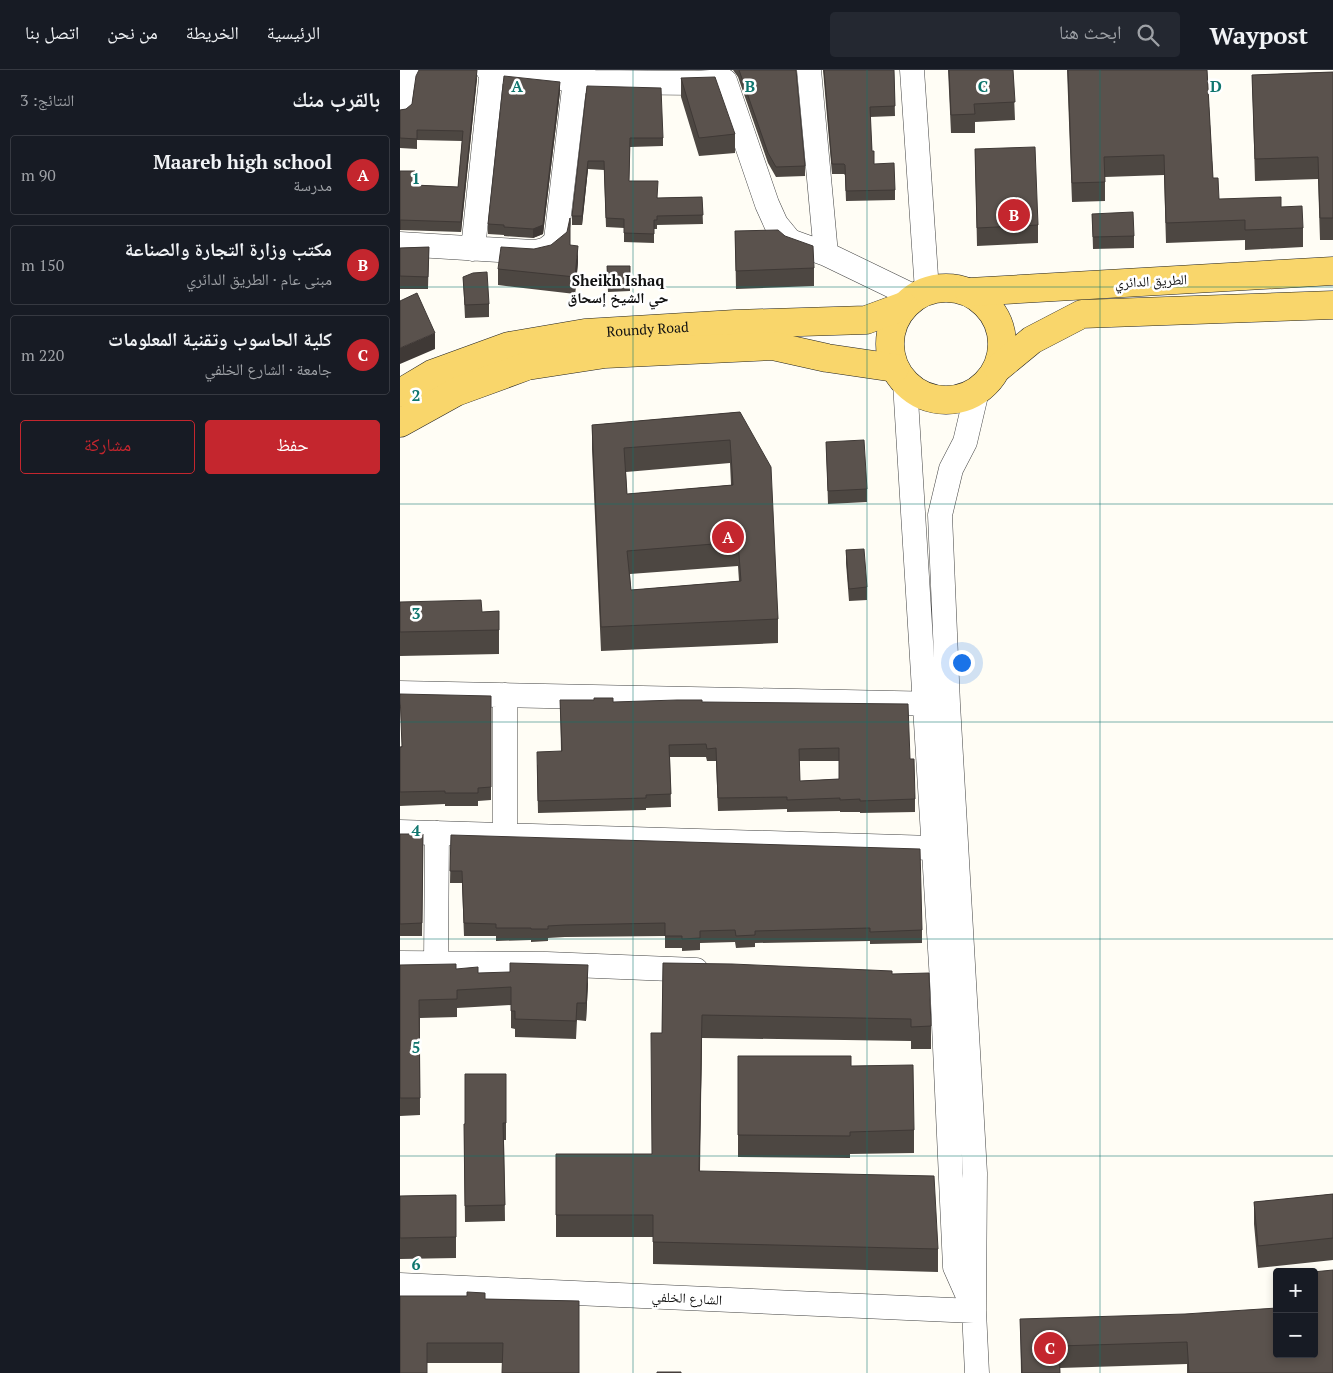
<!DOCTYPE html>
<html lang="ar">
<head>
<meta charset="utf-8">
<style>
	body { margin:0; font-family:"PT Serif","Noto Naskh Arabic",serif; background:#242831; color:#f1f3f6; direction:rtl }
	.controls { position:absolute; right:15px; bottom:15px; display:grid; overflow:hidden; border-radius:5px; box-shadow:0 2px 8px #0003 }
	.controls button { width:45px; height:45px; display:grid; place-items:center; padding:0; border:0; border-bottom:1px solid #363941; background:#171b24; color:#f1f3f6; font:25px sans-serif }
	.you { position:absolute; left:561px; top:592px; width:18px; height:18px; margin:-12px; border:4px solid #fff; border-radius:50%; background:#1a73e8; box-shadow:0 0 0 8px #1a73e833 }
	.badge { display:grid; place-items:center; width:32px; height:32px; border-radius:50%; background:#c4262e; color:#fff; font-size:16px; font-weight:700 }
	.pin { position:absolute; translate:-50% -50%; border:2px solid #fff; box-shadow:0 1px 5px #0006 }
	.list { margin:0; padding:0; list-style:none }
	h2 { display:flex; justify-content:space-between; align-items:center; height:65px; margin:0; padding:0 20px; font-size:21px }
	h2 small { font-size:16px; font-weight:400; color:#9ea1a6 }
	.list li { display:grid; grid-template-columns:32px 1fr auto; gap:15px; align-items:center; box-sizing:border-box; height:80px; margin:0 10px 10px; padding:0 10px; border:1px solid #363941; border-radius:5px }
	.list b { display:block; font-size:19px; white-space:nowrap }
	.list p { margin:0; font-size:16px; white-space:nowrap; color:#9ea1a6 }
	.list em { font-size:16px; font-style:normal; color:#9ea1a6 }
	.actions { display:flex; gap:10px; padding:15px 20px }
	.actions a { flex:1; padding:11px 0; border:1px solid #c4262e; border-radius:5px; text-align:center; font-size:18px; color:#c4262e }
	.actions .main { background:#c4262e; color:#fff }
	.icon { flex:none; width:28px; height:28px; fill:none; stroke:currentColor; stroke-width:2; stroke-linecap:round; stroke-linejoin:round }
	.map { position:relative; flex:none; width:933px; height:1303px; overflow:hidden; direction:ltr }
	header { display:flex; align-items:center; gap:30px; box-sizing:border-box; height:70px; padding:0 25px; background:#171b24; border-bottom:1px solid #363941 }
	header strong { font-size:24px }
	nav { display:flex; gap:28px; margin-inline-start:auto; font-size:18px }
	.search { width:350px; height:45px; background:#242831; display:flex; align-items:center; gap:12px; box-sizing:border-box; padding:0 18px; border-radius:5px; color:#9ea1a6; font-size:19px }
	main { display:flex }
	aside { flex:1; background:#171b24 }
	.map>svg:first-child { display:block }
</style>
</head>
<body>
<header>
<strong>Waypost</strong>
<div class="search"><svg class="icon" aria-label="search" viewBox="0 0 24 24"><circle cx="10" cy="10" r="6"/><path d="M15 15l6 6"/></svg>ابحث هنا</div>
<nav><a>الرئيسية</a><a>الخريطة</a><a>من نحن</a><a>اتصل بنا</a></nav>
</header>
<main>
<div class="map">
<svg width="933" height="1303" viewBox="0 0 933 1303">
	<rect width="100%" height="100%" fill="#fffdf5"/>
	<g fill="none" stroke-linecap="round" stroke-linejoin="round">
		<defs>
			<path id="minor" d="M88,0L194,12L295,13L325,11L367,134L376,154L390,171L426,184L515,227
				M409,0L426,184
				M512,0L527,221
				M0,37C1,26 1,9 9,0
				M0,174L133,182C144,181 149,179 156,170L175,10
				M73,179L92,0
				M505,313L542,911L555,1197L571,1233
				M0,623L541,634
				M0,762L533,778
				M105,765V625
				M0,893L147,894L296,900
				M36,893L37,763
				M0,1215L574,1241
				M577,1303L574,1241L575,1103L548,634L540,445L551,399L565,372L577,321"/>
			<g id="major">
				<circle cx="546" cy="274" r="56"/>
				<path d="M569,222L933,201"/>
				<path d="M598,298L632,270L682,244L933,235"/>
				<path id="s1" d="M0,323L32,304L109,276L185,263L335,254L466,250L504,236"/>
				<path d="M0,353L56,322L127,296L205,284L373,276L427,288L495,298"/>
			</g>
		</defs>
		<!-- minor casing -->
		<use href="#minor" stroke="#444" stroke-width="25"/>
		<!-- major casing -->
		<use href="#major" stroke="#222" stroke-width="29"/>
		<!-- minor -->
		<use href="#minor" stroke="#fff" stroke-width="24"/>
		<!-- major -->
		<use href="#major" stroke="#f9d66b" stroke-width="28"/>
	</g>
	<!-- wall -->
	<path fill="#4d4742" fill-rule="evenodd" d="M333,0H396L405,96V106L376,107L368,93L338,7Z
		M423,0H494L495,46L470,47L472,81L474,94L495,120V130L446,131L445,105L444,104H432Z
		M548,0H613L615,50L575,52V63H551Z
		M667,0H807L813,108L819,129L881,137L903,158V177L845,180V170L766,173L764,105L705,107V131L672,132Z
		M933,2V170H920L918,109L855,111L852,5Z
		M77,8L61,162L0,160V101L15,115L58,117L62,71L17,70V79L0,78V40L6,39Z
		M281,8L335,64V83L299,86L281,27Z
		M187,16L263,68V76L230,77L229,111L258,128L302,127L303,154L257,155V159H254V173L224,172V158L206,157L204,100L188,99L182,155H172V146Z
		M160,22L143,164L133,168L104,166V165L88,164V154Z
		M575,79L638,155V173L577,176Z
		M692,144L734,166V178L693,179Z
		M335,161L414,198V216L336,219Z
		M170,175L178,192L175,224L98,215V199L134,179Z
		M29,177L28,219H0V178Z
		M207,196H230V221L208,222Z
		M63,207L89,234V247L65,248Z
		M340,342L378,549V573L201,581L192,379V355ZM330,393L331,415L227,424L226,402ZM338,496L339,511L231,520L230,504Z
		M426,372L467,419V432L428,434Z
		M446,480L467,517V530L449,531L446,493Z
		M0,532L82,542L99,541V584L0,586Z
		M91,626V730L78,731V736H45V734L0,736V677Z
		M160,630L213,632H302L510,689L515,729V742L460,743V742H440V741L387,742V739L318,741L316,691H307L306,687H270L271,737L246,738V740L138,743L137,695L161,681ZM399,691H439V709L400,711Z
		M0,764H23L22,866H0Z
		M51,765L522,860V873L470,874V871L355,873V877L336,878L335,872L300,873V880L282,881V878H265V866L165,867L148,868V871L131,872V870L96,871V866H64L62,813H50Z
		M263,893L492,904L531,956V979H511V971L302,968L300,1101L538,1179V1202L253,1194V1167H156V1084H252L262,963Z
		M0,895L56,899L78,903L188,913L186,951L177,950L176,969L115,967V959L111,958V935L57,938V947L20,948V1045L0,1046Z
		M338,986L451,996L514,1060V1083L450,1084V1088L338,1087Z
		M106,1004V1070H104L105,1151L65,1152L64,1070L65,1054Z
		M933,1124V1190L858,1198L854,1154V1132Z
		M56,1125V1188L0,1189V1126Z
		M0,1226L85,1229L179,1231L102,1293H27Z
		M620,1249L877,1284L933,1303H787V1294L660,1298V1303H621Z"/>
	<!-- shaded-wall -->
	<path fill="#3f3936" d="M77,0V8L61,162V152Z
		M160,12V22L143,164L133,168V159Z
		M188,91V99L182,155V146Z
		M0,150H1V160H0Z
		M178,176V192L175,224V207Z
		M35,263V279L0,294V278Z
		M188,895V913L186,951V933Z
		M302,945V968L299,1123V1101Z"/>
	<!-- building -->
	<path fill="#5a524d" stroke="#3f3936" fill-rule="evenodd" d="M19,0H77L61,152L0,150V101H15L14,115L58,117L63,61L17,60V69L0,68V40L6,39L12,34L16,6Z
		M339,0H396L405,96L376,97L368,83Z
		M424,0H494L495,36L470,37L472,81H474V94L494,93L495,120L446,121L445,95L444,94H432Z
		M549,0H613L615,32L574,34L575,44L551,45Z
		M668,0H807L813,108H818L819,129L881,127V137L902,136L903,158L845,160V150L766,153L764,85L704,87L705,112L672,113Z
		M933,2V148H920L918,87L855,89L852,5Z
		M104,6L160,12L143,155L133,159L104,157V155L88,154Z
		M315,7L335,64L299,68L281,8Z
		M187,16L261,18L263,68H230L229,111H258L257,128L302,127L303,145L257,146V150H254V164L224,163V149L206,148L204,91H188L182,146H172Z
		M635,77L638,155L577,158L575,79Z
		M733,142L734,166L693,167L692,144Z
		M170,148V175L178,176L175,207L98,199L101,177L134,179L151,175L167,162Z
		M378,160L385,166L413,176L414,198L336,201L335,161Z
		M29,177L28,207L0,206V178Z
		M207,196H230V215L208,216Z
		M87,202L89,234L65,235L63,207L73,203Z
		M17,223L35,263L0,278V231Z
		M340,342L371,397L378,549L201,557L192,355ZM330,370L333,415L227,424L224,378ZM338,472L341,511L231,520L227,481Z
		M464,370L467,419L428,421L426,372Z
		M464,479L467,517L449,519L446,480Z
		M81,530L82,542L99,541V560L0,562V532Z
		M0,624L91,626V717L78,718V723H45V721L0,722V677H2Z
		M194,628H213V632L277,630H302V632L508,634L510,689H514L515,729L460,731V729L440,730V728L387,730V727L318,728L316,678L307,679L306,674L269,675L271,724L246,725V728L138,731L137,682L162,681L160,630H194ZM439,678V709L400,711L399,679Z
		M0,764H23L22,853L0,854Z
		M51,765L520,779L522,860L470,862V858L355,861V865L336,866L335,860L300,861V868L282,869V866H265V853L165,855L148,856V859H131V858H96V854L64,853L62,801H50Z
		M110,893L188,895L186,933H177L176,951L115,949V941H111V917L57,920V929L19,930L20,1028H0V895L56,894V899L78,897V903L110,902Z
		M263,893L332,894L492,901V904L529,903L531,956L511,957V949L302,945L299,1101L534,1106L538,1179L253,1172V1145H156V1084H252L251,963H262Z
		M338,986H451V996L513,995L514,1060L450,1062V1066L338,1065Z
		M65,1004H106V1053H103L105,1135L65,1136L64,1054H65Z
		M933,1124V1168L858,1176L854,1132Z
		M56,1125V1167L0,1168V1126Z
		M933,1200V1303H789L787,1272L659,1276L660,1303H622L620,1249L785,1244L877,1238V1284H914V1202H913Z
		M67,1222L85,1223V1229L179,1231V1303H102L103,1273H27V1303H0V1226H67Z
		M257,1302H281V1303H257Z"/>
	<!-- grid -->
	<path fill="none" stroke="#0f766e" stroke-width="1" stroke-opacity="0.55" d="M233,0V1303M467,0V1303M700,0V1303M0,217H933M0,434H933M0,652H933M0,869H933M0,1086H933"/>
	<g text-anchor="middle" stroke-width="5" stroke-linejoin="round" paint-order="stroke">
		<!-- street labels -->
		<g font-size="14" fill="#111" stroke="#fff">
			<text transform="translate(751 211) rotate(-3)" y="5">الطريق الدائري</text>
			<text dy="5" stroke="none"><textPath href="#s1" startOffset="259">Roundy Road</textPath></text>
			<text transform="translate(287 1228) rotate(3)" y="5">الشارع الخلفي</text>
		</g>
		<!-- neighbourhood labels -->
		<g font-size="15" font-weight="bold" fill="#111" stroke="#fff">
			<text x="218" y="216">Sheikh Ishaq<tspan x="218" dy="17">حي الشيخ إسحاق</tspan></text>
		</g>
	</g>
	<g font-size="16" text-anchor="middle" font-weight="bold" fill="#0f766e" stroke="#fff" stroke-width="5" stroke-linejoin="round" paint-order="stroke">
		<text x="117" y="22">A</text>
		<text x="350" y="22">B</text>
		<text x="583" y="22">C</text>
		<text x="816" y="22">D</text>
		<text x="16" y="114">1</text>
		<text x="16" y="331">2</text>
		<text x="16" y="549">3</text>
		<text x="16" y="766">4</text>
		<text x="16" y="983">5</text>
		<text x="16" y="1200">6</text>
	</g>
</svg>
<div class="controls">
<button>+</button>
<button>−</button>
</div>
<div class="you"></div>
<div class="pin badge" style="left:328px;top:467px">A</div>
<div class="pin badge" style="left:614px;top:145px">B</div>
<div class="pin badge" style="left:650px;top:1278px">C</div>
</div>
<aside>
<h2>بالقرب منك<small>النتائج: 3</small></h2>
<ul class="list">
<li><span class="badge">A</span><div><b>Maareb high school</b><p>مدرسة</p></div><em>90 m</em></li>
<li><span class="badge">B</span><div><b>مكتب وزارة التجارة والصناعة</b><p>مبنى عام · الطريق الدائري</p></div><em>150 m</em></li>
<li><span class="badge">C</span><div><b>كلية الحاسوب وتقنية المعلومات</b><p>جامعة · الشارع الخلفي</p></div><em>220 m</em></li>
</ul>
<div class="actions"><a class="main">حفظ</a><a>مشاركة</a></div>
</aside>
</main>
</body>
</html>
